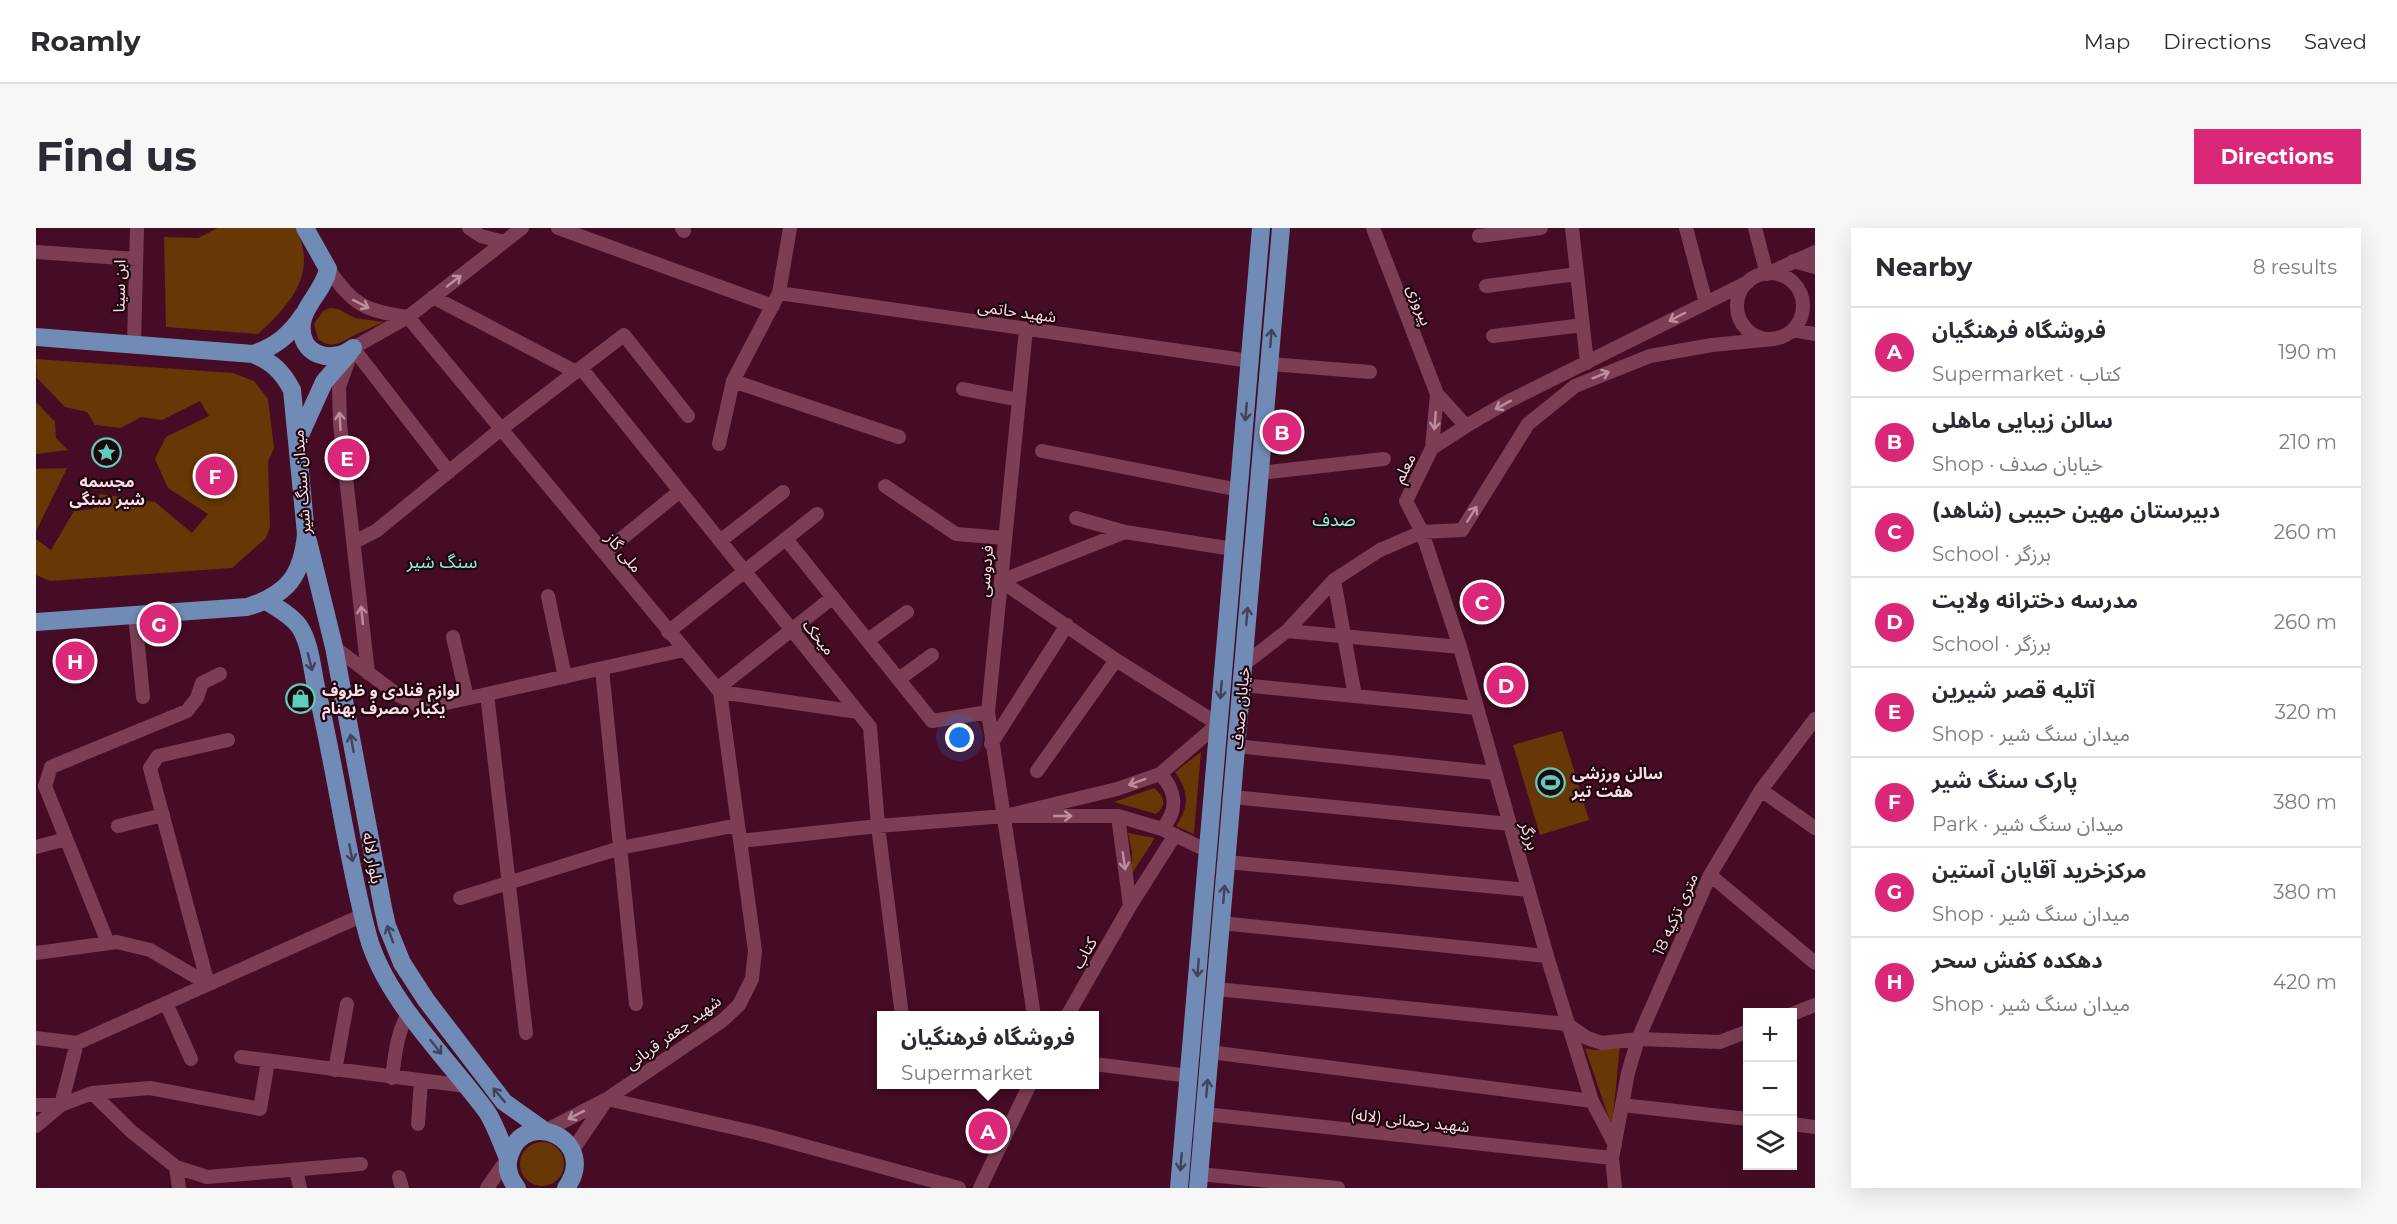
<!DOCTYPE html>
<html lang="en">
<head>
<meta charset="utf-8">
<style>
	body { margin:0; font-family:Montserrat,"Noto Sans Arabic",sans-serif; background:#f7f7f7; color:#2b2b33 }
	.controls { position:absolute; right:18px; bottom:18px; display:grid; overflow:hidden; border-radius:0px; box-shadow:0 6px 24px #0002 }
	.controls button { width:54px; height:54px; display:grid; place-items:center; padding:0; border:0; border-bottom:2px solid #e1e1e2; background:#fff; color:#2b2b33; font:30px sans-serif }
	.you { position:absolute; left:924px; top:510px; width:21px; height:21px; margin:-15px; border:4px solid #fff; border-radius:50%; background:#1a73e8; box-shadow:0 0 0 9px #1a73e833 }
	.badge { display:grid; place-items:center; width:39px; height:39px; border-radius:50%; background:#db2777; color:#fff; font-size:20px; font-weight:700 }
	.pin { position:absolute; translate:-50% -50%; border:3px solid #fff; box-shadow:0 2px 6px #0006 }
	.popup { position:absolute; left:841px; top:783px; width:222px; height:78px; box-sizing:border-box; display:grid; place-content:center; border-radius:0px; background:#fff; filter:drop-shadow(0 2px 4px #0005); font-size:20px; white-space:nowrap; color:#7c7c81 }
	.popup b { font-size:22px; color:#2b2b33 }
	.popup::after { content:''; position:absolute; left:50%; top:100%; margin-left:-12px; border:12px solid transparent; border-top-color:#fff }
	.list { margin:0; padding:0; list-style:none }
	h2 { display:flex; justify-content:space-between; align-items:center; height:78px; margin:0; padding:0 24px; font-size:26px }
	h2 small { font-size:20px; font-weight:400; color:#7c7c81 }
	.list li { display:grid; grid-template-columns:39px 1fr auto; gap:18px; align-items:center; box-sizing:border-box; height:90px; padding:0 24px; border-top:2px solid #e1e1e2 }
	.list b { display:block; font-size:22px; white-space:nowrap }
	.list p { margin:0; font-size:20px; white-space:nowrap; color:#7c7c81 }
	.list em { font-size:20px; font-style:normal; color:#7c7c81 }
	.icon { flex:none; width:33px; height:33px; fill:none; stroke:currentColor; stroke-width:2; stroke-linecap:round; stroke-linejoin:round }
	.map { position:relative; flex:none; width:1779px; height:960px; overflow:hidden; border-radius:0px }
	header { display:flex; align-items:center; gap:36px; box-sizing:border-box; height:84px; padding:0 30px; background:#fff; border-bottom:2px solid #e1e1e2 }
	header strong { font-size:28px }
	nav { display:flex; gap:33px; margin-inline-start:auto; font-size:21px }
	.intro { display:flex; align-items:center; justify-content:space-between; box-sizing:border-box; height:144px; padding:0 36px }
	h1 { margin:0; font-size:42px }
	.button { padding:15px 27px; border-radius:0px; background:#db2777; color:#fff; font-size:21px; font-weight:700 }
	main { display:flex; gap:36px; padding:0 36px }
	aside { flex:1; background:#fff; border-radius:0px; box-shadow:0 6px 24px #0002 }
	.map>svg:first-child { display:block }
</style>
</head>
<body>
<header>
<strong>Roamly</strong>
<nav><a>Map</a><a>Directions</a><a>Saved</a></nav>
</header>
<div class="intro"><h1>Find us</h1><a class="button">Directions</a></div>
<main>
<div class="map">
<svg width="1779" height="960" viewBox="0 0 1779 960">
	<rect width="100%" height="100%" fill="#460c25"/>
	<!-- green -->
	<path fill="#673705" d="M182,0H260C282,46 255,75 222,106L130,99L128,9L162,10Z
		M294,80L302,81L319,90L348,94C339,98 329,102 321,106C306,113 297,123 282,111L278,96L287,83Z
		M0,131L197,145L218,153L232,171L238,220L232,234L234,299L230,310L196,340L14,353L0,347V311L15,322L38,283L57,281L64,266L119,274L156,305L172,286L132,260L119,231L130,209L173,188L164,173L126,192L105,189L85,200L59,197L51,184L29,179L1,150Z
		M0,174L19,194L20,210L32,222L0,226Z
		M31,240L0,303V241Z
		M1526,503L1553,592L1504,607L1477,517Z
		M1165,524L1158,606L1140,598C1154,577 1153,565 1139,544Z
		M1118,560C1129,569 1131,577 1120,586L1078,574Z
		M1092,605L1119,610L1095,647L1096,624Z
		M1584,817L1576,899L1549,820C1561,824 1572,821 1584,817Z
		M484 936a22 22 0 1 1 44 0a22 22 0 1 1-44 0Z"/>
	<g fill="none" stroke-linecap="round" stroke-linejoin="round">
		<!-- minor -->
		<path stroke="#7c3e54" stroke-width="14" d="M433,0L445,8L468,14
			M522,0L737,78
			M646,0L648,3
			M1337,0L1401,166L1430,198
			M1536,0L1551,135
			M1650,0L1670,75
			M1719,0L1731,46L1779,24
			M1443,8L1505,0
			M0,24L100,31
			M1757,33L1779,39
			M292,41C319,78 327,82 372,89
			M1701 78a33 33 0 1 1 66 0a33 33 0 1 1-66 0Z
			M1450,58L1541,46
			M743,65L1214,133
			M397,69L540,144
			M372,89L684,464L719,723L716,751L703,777L686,793L571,871L509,903
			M990,101L952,484L998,788
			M1757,102L1779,106
			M1457,108L1547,97
			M98,116L101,0
			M317,120L413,244
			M1233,136L1334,144
			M545,140L834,499L842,598L866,788
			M697,153L863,209
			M927,161L983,172
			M683,216L697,153L743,65L754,0
			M1396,220L1401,166
			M1006,223L1203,262
			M1224,245L1348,231
			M849,258L920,306L969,310
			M1040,290L1089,304
			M750,311L896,493L952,484
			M684,313L747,264
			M318,314L340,303L465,201L588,107L652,188
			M568,325L644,263
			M1298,352L1319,468
			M965,353L1080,432L1182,496L1124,546L1081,561L969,588
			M965,353L1089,304L1197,321
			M512,368L529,449
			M99,387L107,469
			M1251,403L1424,419
			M632,404L781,286
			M417,409L431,470
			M832,412L871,384
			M298,419L362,467L388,480L648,422
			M1207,437L1251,403L1298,352L1344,322L1386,304L1426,302L1492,196L1539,158L1614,128L1676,117L1738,111
			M566,441L600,776
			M332,445L304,196L303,159L317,120L372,89L486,0
			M863,451L896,427
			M1206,457L1441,480
			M681,461L797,369
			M684,464L822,484
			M451,466L490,805
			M955,516L1031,397
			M1200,518L1459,545
			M1001,543L1080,432
			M1124,546C1141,563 1142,583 1126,601
			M1725,562L1779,600
			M1196,569L1474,596
			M1082,588L1094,678
			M82,598L127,587
			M704,613L842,598L969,588H1082L1126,601L1172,623
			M0,619L30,611
			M1190,634L1492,662
			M1674,647L1779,735
			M424,670L584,620L702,597
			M1185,695L1511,728
			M72,715L9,558L15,539L151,483L161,470L166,455L184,446
			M0,725L81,714L114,722L172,756
			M172,756L114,540L122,528L192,512
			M1180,761L1531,796L1551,810L1566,815L1602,811L1684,814L1712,803
			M130,775L155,831
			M1756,786L1779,777
			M1031,788L1094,678L1139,607
			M0,810L41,815L327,687
			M1174,824L1556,873
			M205,829L430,858
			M1058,836L1153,848
			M299,842L311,776
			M356,850C359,826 361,804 373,784
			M56,865L96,904L140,939L171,949L325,936
			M571,871L721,905L923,960
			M0,877H25L56,865L114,860L224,881L232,833
			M1586,877L1712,891
			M1169,886L1576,930
			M382,896L385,853
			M1756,896L1779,899
			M0,898L25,877L41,815
			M1579,917L1556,873L1511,728L1424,419L1386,304L1370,273L1396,220L1430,198L1473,173L1712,54
			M536,923L570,873
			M140,939L143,960
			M260,942L264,960
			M1164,946L1302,960
			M363,949L366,960
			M451,960L472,930
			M944,960L994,856
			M1579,960L1576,930L1592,845L1602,811L1674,647L1725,562L1779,491"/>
		<!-- major -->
		<path stroke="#6f8bb6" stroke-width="18" d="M269,0L292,41C288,62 268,77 266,95C262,127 295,137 317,120
			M0,109L217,126C236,134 246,143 256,162L270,306C266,348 251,367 211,379L0,394
			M217,126C239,119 254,107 267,87
			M264,207L288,154L314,124
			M272,313L298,419L347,680L351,698L366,735L390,772L468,874L509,903
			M230,373C241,380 255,387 263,398C274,414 276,440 280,459C300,541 310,626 332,708C349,771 413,832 451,884C460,898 465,915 472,930
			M481,960C473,950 469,938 474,926C490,878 564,913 530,960
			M1143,960L1225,0
			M1162,960L1245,0"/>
	</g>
	<!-- one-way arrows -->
	<defs><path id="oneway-shaft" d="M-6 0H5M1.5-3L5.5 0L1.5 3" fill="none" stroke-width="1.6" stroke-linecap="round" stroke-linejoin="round" transform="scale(1.5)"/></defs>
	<g stroke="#bc8e9e">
		<use href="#oneway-shaft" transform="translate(418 53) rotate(-38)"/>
		<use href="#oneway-shaft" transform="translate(325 76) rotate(27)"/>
		<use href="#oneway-shaft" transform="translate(1641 89) rotate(153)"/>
		<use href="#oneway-shaft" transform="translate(1565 147) rotate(-22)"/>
		<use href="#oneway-shaft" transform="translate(1467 177) rotate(151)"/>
		<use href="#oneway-shaft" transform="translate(304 193) rotate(-93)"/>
		<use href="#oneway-shaft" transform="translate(1399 193) rotate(95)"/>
		<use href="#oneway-shaft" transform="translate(1436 286) rotate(-58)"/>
		<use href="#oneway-shaft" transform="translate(326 387) rotate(-96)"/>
		<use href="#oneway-shaft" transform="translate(1101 554) rotate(160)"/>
		<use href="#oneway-shaft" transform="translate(1027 588)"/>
		<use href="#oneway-shaft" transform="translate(1088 633) rotate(82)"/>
		<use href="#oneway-shaft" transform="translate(540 887) rotate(153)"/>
	</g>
	<g stroke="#42425a">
		<use href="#oneway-shaft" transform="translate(1235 110) rotate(-85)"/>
		<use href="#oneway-shaft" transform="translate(1210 184) rotate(95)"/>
		<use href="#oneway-shaft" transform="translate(1211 388) rotate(-85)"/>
		<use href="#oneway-shaft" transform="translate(274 434) rotate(76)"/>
		<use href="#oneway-shaft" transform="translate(1185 462) rotate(95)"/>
		<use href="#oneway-shaft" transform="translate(316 515) rotate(-100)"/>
		<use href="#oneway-shaft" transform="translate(315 625) rotate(79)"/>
		<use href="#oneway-shaft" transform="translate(1188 666) rotate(-85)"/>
		<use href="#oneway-shaft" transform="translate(354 706) rotate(-110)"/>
		<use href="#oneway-shaft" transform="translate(1162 740) rotate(95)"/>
		<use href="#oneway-shaft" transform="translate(400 819) rotate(52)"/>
		<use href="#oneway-shaft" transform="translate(1171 860) rotate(-85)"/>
		<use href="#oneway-shaft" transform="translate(463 867) rotate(-130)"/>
		<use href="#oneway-shaft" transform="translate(1145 934) rotate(95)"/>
	</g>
	<!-- icons -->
	<defs>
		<symbol id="sight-ring" viewBox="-11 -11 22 22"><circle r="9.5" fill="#1e060f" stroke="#5dceb9" stroke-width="1.5"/><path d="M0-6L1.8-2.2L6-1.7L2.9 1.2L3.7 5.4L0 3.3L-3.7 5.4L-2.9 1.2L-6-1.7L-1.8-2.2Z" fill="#5dceb9"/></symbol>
		<symbol id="shop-ring" viewBox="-11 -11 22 22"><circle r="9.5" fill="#1e060f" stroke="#5dceb9" stroke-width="1.5"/><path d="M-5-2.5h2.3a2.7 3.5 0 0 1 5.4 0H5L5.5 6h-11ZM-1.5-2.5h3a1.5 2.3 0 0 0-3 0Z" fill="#5dceb9"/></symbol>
		<symbol id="stadium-ring" viewBox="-11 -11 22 22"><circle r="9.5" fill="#1e060f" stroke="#5dceb9" stroke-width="1.5"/><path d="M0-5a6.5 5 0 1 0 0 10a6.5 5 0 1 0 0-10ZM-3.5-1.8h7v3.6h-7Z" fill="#5dceb9"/></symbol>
	</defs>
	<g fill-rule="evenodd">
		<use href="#sight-ring" x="54" y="208" width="33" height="33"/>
		<use href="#shop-ring" x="248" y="454" width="33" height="33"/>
		<use href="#stadium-ring" x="1498" y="538" width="33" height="33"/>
	</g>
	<g text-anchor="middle" stroke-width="4.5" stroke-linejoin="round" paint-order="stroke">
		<!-- street labels -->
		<g font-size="16" fill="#fddee7" stroke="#1e060f">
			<text transform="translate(83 58) rotate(-89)" y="6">ابن سینا</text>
			<text transform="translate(1384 77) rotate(69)" y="6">پیروزی</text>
			<text transform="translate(981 83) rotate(8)" y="6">شهید حاتمی</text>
			<text transform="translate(1368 240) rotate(-63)" y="6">معلم</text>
			<text transform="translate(265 254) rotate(-94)" y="6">میدان سنگ شیر</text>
			<text transform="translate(588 324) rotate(50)" y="6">ملی گاز</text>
			<text transform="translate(949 343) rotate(-85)" y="6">فردوسی</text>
			<text transform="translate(783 409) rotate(51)" y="6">میخک</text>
			<text transform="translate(1204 480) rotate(-85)" y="6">خیابان صدف</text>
			<text transform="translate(1494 608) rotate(74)" y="6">برزگر</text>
			<text transform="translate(337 630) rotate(80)" y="6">بلوار لاله</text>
			<text transform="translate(1639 686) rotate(-66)" y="6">18 متری تزکیه</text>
			<text transform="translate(1048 725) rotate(-60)" y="6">کتاب</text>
			<text transform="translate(637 804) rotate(-36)" y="6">شهید جعفر قربانی</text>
			<text transform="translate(1374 892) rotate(6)" y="6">شهید رحمانی (لاله)</text>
		</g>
		<!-- poi labels -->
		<g font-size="16" font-weight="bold" fill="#fddee7" stroke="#1e060f" text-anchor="start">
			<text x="71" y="259" text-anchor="middle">مجسمه<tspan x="71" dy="18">شیر سنگی</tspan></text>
			<text x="286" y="468">لوازم قنادی و ظروف<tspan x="286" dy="18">یکبار مصرف بهنام</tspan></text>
			<text x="1536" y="551">سالن ورزشی<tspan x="1536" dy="18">هفت تیر</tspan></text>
		</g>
		<!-- neighbourhood labels -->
		<g font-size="18" fill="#8df2dd" stroke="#1e060f">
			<text x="1298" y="298">صدف</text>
			<text x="406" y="340">سنگ شیر</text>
		</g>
	</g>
</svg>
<div class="controls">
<button>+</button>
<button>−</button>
<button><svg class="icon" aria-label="layers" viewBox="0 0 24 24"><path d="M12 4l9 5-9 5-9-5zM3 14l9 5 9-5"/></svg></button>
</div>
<div class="you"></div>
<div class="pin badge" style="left:952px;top:903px">A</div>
<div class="popup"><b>فروشگاه فرهنگیان</b>Supermarket</div>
<div class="pin badge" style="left:1246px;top:204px">B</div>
<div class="pin badge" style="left:1446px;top:374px">C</div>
<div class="pin badge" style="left:1470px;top:457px">D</div>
<div class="pin badge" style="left:311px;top:230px">E</div>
<div class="pin badge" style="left:179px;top:248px">F</div>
<div class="pin badge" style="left:123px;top:396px">G</div>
<div class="pin badge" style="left:39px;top:433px">H</div>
</div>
<aside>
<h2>Nearby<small>8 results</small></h2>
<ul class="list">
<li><span class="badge">A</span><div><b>فروشگاه فرهنگیان</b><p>Supermarket · کتاب</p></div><em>190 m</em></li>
<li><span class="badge">B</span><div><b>سالن زیبایی ماهلی</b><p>Shop · خیابان صدف</p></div><em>210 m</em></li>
<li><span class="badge">C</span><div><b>دبیرستان مهین حبیبی (شاهد)</b><p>School · برزگر</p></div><em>260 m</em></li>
<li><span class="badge">D</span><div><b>مدرسه دخترانه ولایت</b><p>School · برزگر</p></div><em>260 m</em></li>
<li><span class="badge">E</span><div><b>آتلیه قصر شیرین</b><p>Shop · میدان سنگ شیر</p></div><em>320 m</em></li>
<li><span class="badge">F</span><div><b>پارک سنگ شیر</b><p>Park · میدان سنگ شیر</p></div><em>380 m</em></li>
<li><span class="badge">G</span><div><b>مرکزخرید آقایان آستین</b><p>Shop · میدان سنگ شیر</p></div><em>380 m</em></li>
<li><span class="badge">H</span><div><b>دهکده کفش سحر</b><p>Shop · میدان سنگ شیر</p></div><em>420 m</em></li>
</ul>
</aside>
</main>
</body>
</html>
